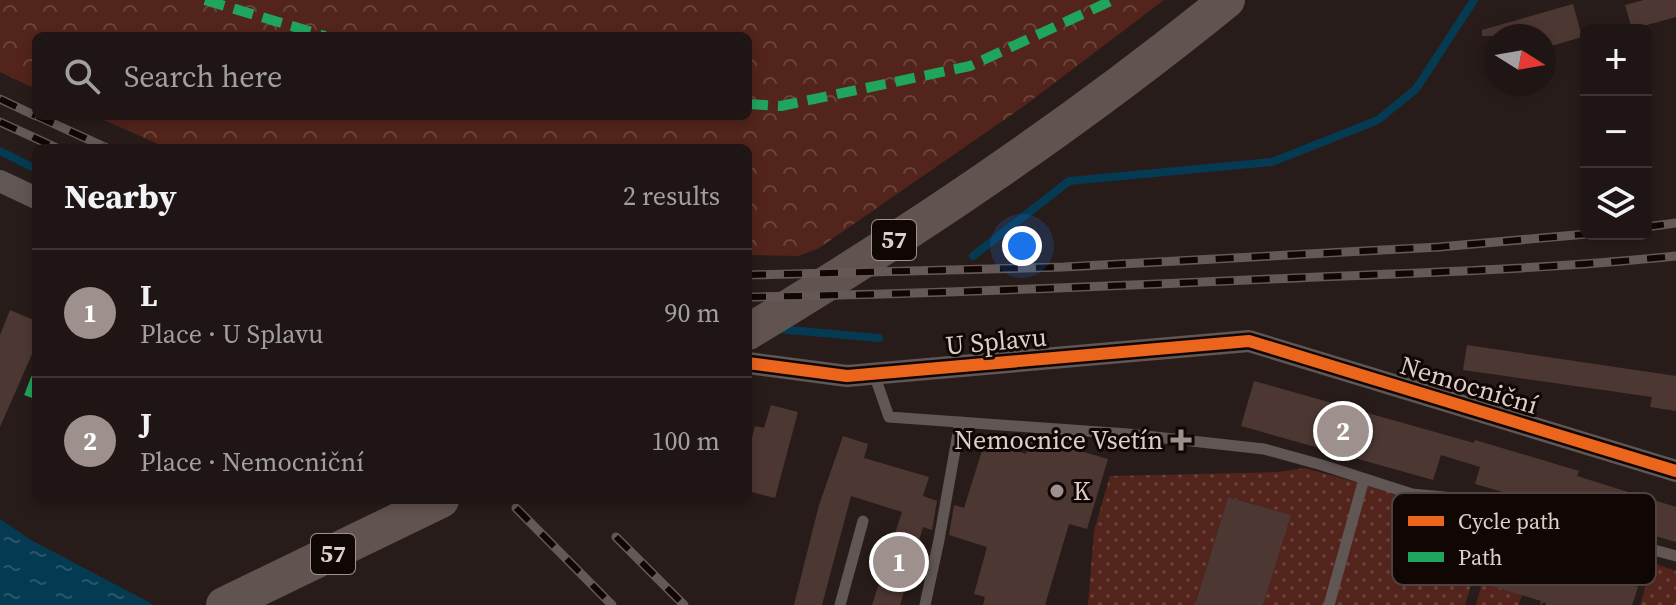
<!DOCTYPE html>
<html lang="en">
<head>
<meta charset="utf-8">
<style>
	body { margin:0; font-family:"Source Serif 4",serif; background:#2b2222; color:#f1f3f6 }
	.controls { position:absolute; right:24px; top:24px; display:grid; overflow:hidden; border-radius:12px; box-shadow:0 4px 12px #0003 }
	.controls button { width:72px; height:72px; display:grid; place-items:center; padding:0; border:0; border-bottom:2px solid #3c3434; background:#1e1514; color:#f1f3f6; font:40px sans-serif }
	.compass { position:absolute; left:1484px; top:24px; width:72px; height:72px; border-radius:50%; background:#1e1514; box-shadow:0 4px 12px #0003; rotate:101deg }
	.you { position:absolute; left:1022px; top:246px; width:28px; height:28px; margin:-20px; border:6px solid #fff; border-radius:50%; background:#1a73e8; box-shadow:0 0 0 12px #1a73e833 }
	.badge { display:grid; place-items:center; width:52px; height:52px; border-radius:50%; background:#9e908c; color:#fff; font-size:26px; font-weight:700 }
	.pin { position:absolute; translate:-50% -50%; border:4px solid #fff; box-shadow:0 2px 8px #0006 }
	.list { margin:0; padding:0; list-style:none }
	h2 { display:flex; justify-content:space-between; align-items:center; height:104px; margin:0; padding:0 32px; font-size:34px }
	h2 small { font-size:26px; font-weight:400; color:#a19fa0 }
	.list li { display:grid; grid-template-columns:52px 1fr auto; gap:24px; align-items:center; box-sizing:border-box; height:128px; padding:0 32px; border-top:2px solid #3c3434 }
	.list b { display:block; font-size:30px; white-space:nowrap }
	.list p { margin:0; font-size:26px; white-space:nowrap; color:#a19fa0 }
	.list em { font-size:26px; font-style:normal; color:#a19fa0 }
	.icon { flex:none; width:44px; height:44px; fill:none; stroke:currentColor; stroke-width:2; stroke-linecap:round; stroke-linejoin:round }
	.map { position:relative; flex:none; width:1676px; height:605px; overflow:hidden }
	.search { position:absolute; background:#1e1514; box-shadow:0 4px 12px #0003; left:32px; top:32px; width:720px; height:88px; display:flex; align-items:center; gap:20px; box-sizing:border-box; padding:0 28px; border-radius:12px; color:#a19fa0; font-size:30px }
	.panel { position:absolute; background:#1e1514; box-shadow:0 4px 12px #0003; left:32px; top:144px; width:720px; height:360px; border-radius:12px }
	.map>svg:first-child { display:block }
</style>
</head>
<body>
<div class="map">
<svg width="1676" height="605" viewBox="0 0 1676 605">
	<defs>
		<pattern id="grass-dots" width="8" height="8" patternUnits="userSpaceOnUse" patternTransform="scale(2)"><rect width="8" height="8" fill="#52241b"/><path d="M2 2h.1M6 6h.1" fill="none" stroke="#6a433b" stroke-width="1.8" stroke-linecap="round"/></pattern>
		<pattern id="forest-crowns" width="20" height="18" patternUnits="userSpaceOnUse" patternTransform="scale(2)"><rect width="20" height="18" fill="#52241b"/><path d="M2 6a3 3 0 1 1 6 0M12 15a3 3 0 1 1 6 0" fill="none" stroke="#6a433b"/></pattern>
		<pattern id="water-ripples" width="26" height="14" patternUnits="userSpaceOnUse" patternTransform="scale(2)"><rect width="26" height="14" fill="#053b52"/><path d="M2 4q2-2 4 0t4 0M15 11q2-2 4 0t4 0" fill="none" stroke="#29566a"/></pattern>
	</defs>
	<rect width="100%" height="100%" fill="#281c1a"/>
	<!-- grass -->
	<path fill="url(#grass-dots)" d="M1305,468L1352,481L1487,505L1547,523L1535,551L1501,541L1498,548L1470,540L1463,564L1476,568L1465,605H1263L1290,515L1228,497L1195,605H1088L1094,531L1110,476L1278,472Z
		M1653,563L1676,571V605H1640Z
		M1482,582L1522,595L1519,605H1476Z"/>
	<!-- forest -->
	<path fill="url(#forest-crowns)" d="M0,0H1164L1024,106L819,248L798,256L748,255V148H167L95,116H748V36H36V89L0,72Z"/>
	<!-- water -->
	<path fill="url(#water-ripples)" d="M0,519L31,540L154,605H0Z"/>
	<g fill="none" stroke-linecap="round" stroke-linejoin="round">
		<!-- stream -->
		<path stroke="#053b52" stroke-width="8" d="M0,151L36,169
			M973,256L1069,181L1272,162L1378,120L1416,89L1474,0
			M777,329L879,338"/>
	</g>
	<!-- building -->
	<path fill="#4d3733" d="M1644,0H1676V17L1632,29L1625,5Z
		M1573,4L1582,37L1544,48V36H1482V30Z
		M10,310L36,321V345L0,427V335Z
		M1467,345L1676,376V411L1650,407L1652,397L1463,370Z
		M1254,381L1474,443L1475,440L1579,471L1577,476L1676,507V542L1475,484L1480,467L1441,455L1433,480L1241,426Z
		M771,405L798,412L775,498L748,491V453L755,426L764,428Z
		M843,436L868,444L864,458L929,477L923,496L937,501L932,530L923,527L900,605H872L902,512L851,496L822,605H794L819,505Z
		M1031,437L1108,459L1087,529L1069,524L1045,605H983L985,597L974,594L987,547L949,535L954,505L964,508L985,441L1026,454Z
		M1228,497L1291,515L1263,605H1195Z
		M1470,539L1498,548L1501,541L1554,556L1555,550L1580,557L1576,562L1633,581L1631,585L1638,587L1632,605H1546L1545,602L1540,605L1541,601L1472,580L1476,568L1463,564Z"/>
	<g fill="none" stroke-linecap="round" stroke-linejoin="round">
		<!-- lane -->
		<path stroke="#605755" stroke-width="11" d="M874,374L889,417L1128,434L1264,449L1322,465L1412,494L1444,497L1487,505L1676,556
			M840,605L863,521
			M925,605L939,540L960,422
			M1329,605L1364,479"/>
		<!-- street -->
		<path stroke="#605755" stroke-width="22" d="M0,181L36,198
			M748,363L847,376L1249,341L1676,471"/>
		<!-- primary -->
		<path stroke="#615350" stroke-width="36" d="M748,332C914,232 1077,122 1227,0
			M224,605L441,500"/>
		<defs>
			<path id="rail" d="M0,99L36,116
				M37,116L107,148
				M0,122L57,148
				M1646,227L1676,223
				M748,275L1064,267L1439,247L1587,234
				M748,297C922,294 1096,287 1270,279C1405,273 1541,270 1676,256
				M516,508L612,605
				M616,537L684,605"/>
		</defs>
		<!-- rail casing -->
		<use href="#rail" stroke="#645956" stroke-width="9"/>
		<!-- rail -->
		<use href="#rail" stroke="#100705" stroke-width="6" stroke-dasharray="18" stroke-linecap="butt"/>
		<!-- quiet -->
		<path stroke="#20a55d" stroke-width="10" stroke-dasharray="20 10" stroke-linecap="butt" d="M205,0L325,36
			M748,104L781,106L970,66L1113,0
			M36,378L28,399L36,402"/>
		<defs>
			<path id="cycleway" d="M748,363L847,376L1249,341L1676,471"/>
		</defs>
		<!-- cycleway casing -->
		<use href="#cycleway" stroke="#100705" stroke-width="17"/>
		<!-- cycleway -->
		<use href="#cycleway" stroke="#eb651d" stroke-width="12"/>
	</g>
	<!-- markers -->
	<g fill="#9e908c" stroke="#100705" stroke-width="3">
		<path d="M1177 428h8v8h8v8h-8v8h-8v-8h-8v-8h8z"/>
		<circle cx="1057" cy="491" r="8"/>
	</g>
	<g text-anchor="middle" stroke-width="6" stroke-linejoin="round" paint-order="stroke">
		<!-- shield labels -->
		<g fill="#100705" stroke="#a0928f" stroke-width="2">
			<rect x="872" y="220" width="44" height="40" rx="6"/>
			<rect x="311" y="534" width="44" height="40" rx="6"/>
		</g>
		<g font-size="24" font-weight="bold" fill="#ddceca">
			<text x="894" y="248">57</text>
			<text x="333" y="562">57</text>
		</g>
		<!-- street labels -->
		<g font-size="26" fill="#ddceca" stroke="#100705">
			<text transform="translate(996 341) rotate(-5)" y="9">U Splavu</text>
			<text transform="translate(1469 385) rotate(17)" y="9">Nemocniční</text>
		</g>
		<!-- poi labels -->
		<g font-size="26" fill="#ddceca" stroke="#100705" text-anchor="end">
			<text x="1163" y="449">Nemocnice Vsetín</text>
			<text x="1073" y="500" text-anchor="start">K</text>
		</g>
	</g>
	<!-- legend -->
	<rect x="1392" y="493" width="264" height="92" rx="12" fill="#100705" stroke="#4e4340" stroke-width="2"/>
	<rect x="1408" y="516" width="36" height="10" fill="#eb651d"/>
	<rect x="1408" y="552" width="36" height="10" fill="#20a55d"/>
	<g font-size="22" fill="#ddceca">
		<text x="1458" y="529">Cycle path</text>
		<text x="1458" y="565">Path</text>
	</g>
</svg>
<div class="controls">
<button>+</button>
<button>−</button>
<button><svg class="icon" aria-label="layers" viewBox="0 0 24 24"><path d="M12 4l9 5-9 5-9-5zM3 14l9 5 9-5"/></svg></button>
</div>
<svg class="compass" viewBox="-18 -18 36 36"><path d="M0-13l5 13h-10z" fill="#e53935"/><path d="M0 13l5-13h-10z" fill="#a19fa0"/></svg>
<div class="you"></div>
<div class="pin badge" style="left:899px;top:562px">1</div>
<div class="pin badge" style="left:1343px;top:431px">2</div>
<div class="search"><svg class="icon" aria-label="search" viewBox="0 0 24 24"><circle cx="10" cy="10" r="6"/><path d="M15 15l6 6"/></svg>Search here</div>
<section class="panel">
<h2>Nearby<small>2 results</small></h2>
<ul class="list">
<li><span class="badge">1</span><div><b>L</b><p>Place · U Splavu</p></div><em>90 m</em></li>
<li><span class="badge">2</span><div><b>J</b><p>Place · Nemocniční</p></div><em>100 m</em></li>
</ul>
</section>
</div>
</body>
</html>
